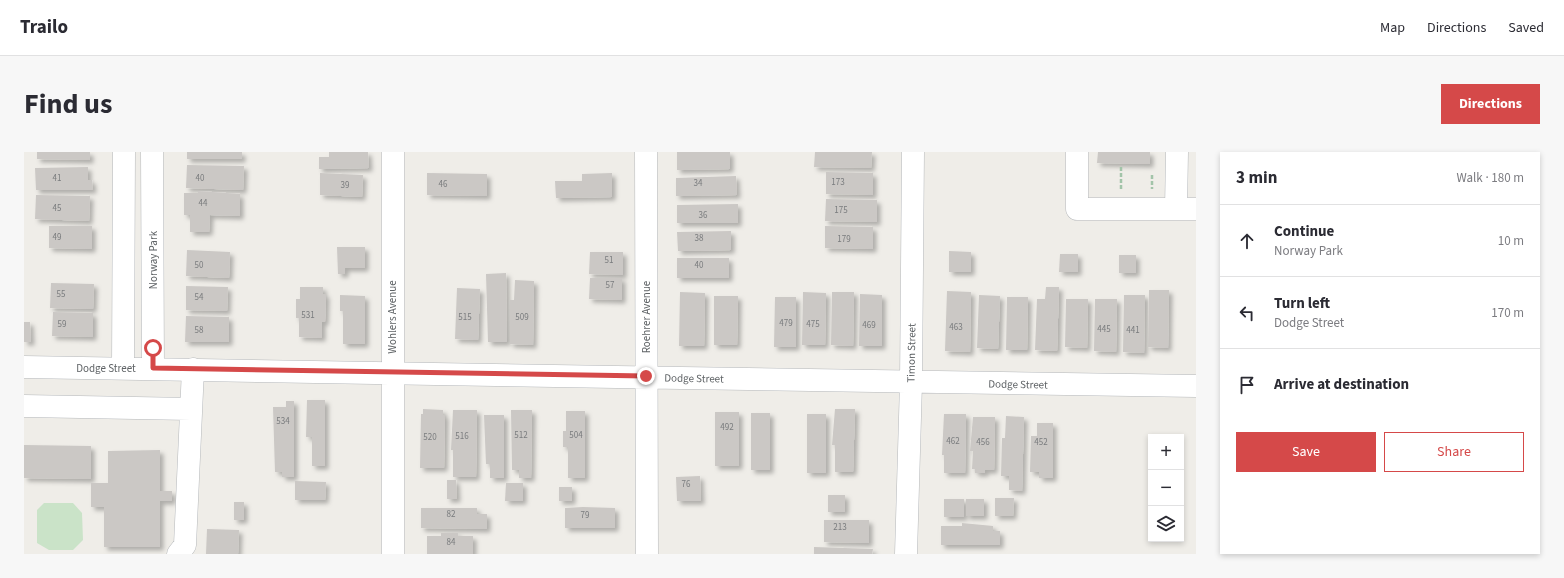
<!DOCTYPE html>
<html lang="en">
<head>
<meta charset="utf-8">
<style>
	body { margin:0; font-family:"Source Sans 3",sans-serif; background:#f7f7f7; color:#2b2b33 }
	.controls { position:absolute; right:12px; bottom:12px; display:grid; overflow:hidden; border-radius:0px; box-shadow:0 2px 6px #0003 }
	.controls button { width:36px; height:36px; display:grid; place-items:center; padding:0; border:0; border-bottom:1px solid #e1e1e2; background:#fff; color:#2b2b33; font:20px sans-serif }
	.stop { position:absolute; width:12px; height:12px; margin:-9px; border:3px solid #d54949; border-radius:50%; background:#fff }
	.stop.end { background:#d54949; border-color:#fff; box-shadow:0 1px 4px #0008 }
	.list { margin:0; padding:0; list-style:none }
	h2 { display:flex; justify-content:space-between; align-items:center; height:52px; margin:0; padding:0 16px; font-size:17px }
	h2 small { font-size:13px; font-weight:400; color:#7c7c81 }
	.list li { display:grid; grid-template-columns:26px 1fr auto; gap:12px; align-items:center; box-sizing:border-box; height:72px; padding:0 16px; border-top:1px solid #e1e1e2 }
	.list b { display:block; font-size:15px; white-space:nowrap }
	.list p { margin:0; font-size:13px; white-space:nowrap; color:#7c7c81 }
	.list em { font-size:13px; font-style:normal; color:#7c7c81 }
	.actions { display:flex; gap:8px; padding:12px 16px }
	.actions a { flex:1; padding:9px 0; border:1px solid #d54949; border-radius:0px; text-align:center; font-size:14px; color:#d54949 }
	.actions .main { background:#d54949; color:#fff }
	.icon { flex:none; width:22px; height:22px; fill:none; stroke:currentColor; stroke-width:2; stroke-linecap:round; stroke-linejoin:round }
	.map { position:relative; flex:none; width:1172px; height:402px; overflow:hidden; border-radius:0px }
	header { display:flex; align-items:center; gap:24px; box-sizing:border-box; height:56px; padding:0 20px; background:#fff; border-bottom:1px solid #e1e1e2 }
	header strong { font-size:19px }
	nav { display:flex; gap:22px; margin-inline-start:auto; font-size:14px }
	.intro { display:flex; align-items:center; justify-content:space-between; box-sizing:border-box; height:96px; padding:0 24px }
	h1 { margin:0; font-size:28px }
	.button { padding:10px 18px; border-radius:0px; background:#d54949; color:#fff; font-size:14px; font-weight:700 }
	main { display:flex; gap:24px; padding:0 24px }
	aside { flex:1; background:#fff; border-radius:0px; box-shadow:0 2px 6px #0003 }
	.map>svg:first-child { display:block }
</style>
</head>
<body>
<header>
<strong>Trailo</strong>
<nav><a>Map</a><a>Directions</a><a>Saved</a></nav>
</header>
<div class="intro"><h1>Find us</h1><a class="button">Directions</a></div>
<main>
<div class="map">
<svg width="1172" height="402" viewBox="0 0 1172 402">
	<defs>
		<filter id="shadow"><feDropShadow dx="3.5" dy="3.5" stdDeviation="2" flood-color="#0004"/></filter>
	</defs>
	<rect width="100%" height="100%" fill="#efede8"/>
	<!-- green -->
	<path fill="#cae3c8" d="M20,351H49L58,361L59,388L49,398H25L13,391V358Z"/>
	<!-- building -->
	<path fill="#cbc8c5" filter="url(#shadow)" d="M13,0H66V8L13,7Z
		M163,0H218V7H163Z
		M305,0H344L345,16L295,17V5H305Z
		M653,0H706V17L653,18Z
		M791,0H848L847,16L790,15Z
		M1074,0H1126V12L1073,11Z
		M163,13L220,14L219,38L162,36Z
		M64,15V28H68L69,38H12L11,16Z
		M802,20L849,21V43L802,42Z
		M296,21L339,23L338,45L296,43Z
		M403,21L463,22V44L403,43Z
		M588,21V45L532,46L531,29H558V22Z
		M712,24L713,43L652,44V26Z
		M174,39L216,42V64L186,63L185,80H166V63H160V41H174Z
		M12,43L66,44L65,69L11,67Z
		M802,47L853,48V70L801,69Z
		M714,52V71H653V53Z
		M25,74H68V97L25,96Z
		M801,74L849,75V97L801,96Z
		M707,79V98L654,99L653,80Z
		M313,95H341V116H321V122H314Z
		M163,98L206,100L205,126L162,124Z
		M925,99L947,100V120H925Z
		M566,100H599V123L565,122Z
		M1036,102H1054V120H1035Z
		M1095,103H1112V121H1095Z
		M653,106H705V126H653Z
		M482,121L483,190H464L462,122Z
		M566,126H598V148L565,147Z
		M491,128L510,129L509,193L486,192V148H490Z
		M27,131L70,132L69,157L26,156Z
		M162,134L204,135L203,159L162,158Z
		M276,135H299V142H302L301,170H298V186L275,185V166H272V147H276Z
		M1022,135H1035L1033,199L1011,198L1013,147H1021Z
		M433,136L456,137L454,188L431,187Z
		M1125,138H1145L1144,196L1124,195Z
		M923,139L947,140L946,200L921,199Z
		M656,140L681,141L680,194H655Z
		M779,140L802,141L801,193H778Z
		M808,140H830L829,194L807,193Z
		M836,142L858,143V194H835Z
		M316,143L341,144V192H319V159H316Z
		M955,143L976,144L974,197L953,196Z
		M1100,143H1121L1120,201L1099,200Z
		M690,144H714L713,193H690Z
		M751,145H772V195H750Z
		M983,145H1004L1003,198H982Z
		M1042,147H1064L1063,196L1041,195Z
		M1071,147H1093L1092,200L1070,199Z
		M29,160L69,161V185L28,184Z
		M162,164L205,165V190H161Z
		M0,170H6L7,190H0Z
		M283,248H301V314H288V285H282Z
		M262,249H270V325H258V320H251L249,255H262Z
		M399,257L419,258V263H421L420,316H396L397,262H399Z
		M811,257H831L829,320H811V293H808Z
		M429,258H453L452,325H429V298H427Z
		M487,258H508L507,326H495V318H488Z
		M542,259H561V326H544V295H539V279H542Z
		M691,260H715V314H691Z
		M727,261H746V318H727Z
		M783,262H802V321H783Z
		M920,262H942L941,321H920V303H918Z
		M460,263H480V326H466V312H462Z
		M982,264L1000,265L998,339L985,338V324H977L978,286H981Z
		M949,265H971L970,318H961V321H951V317H948L949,299H946Z
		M1013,271H1029V326H1015V320H1006L1007,284H1013Z
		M0,293L67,294V327L0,326Z
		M136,298V339H148V349H136V395H80V355H67V331H84V299Z
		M676,324L677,349H653L652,325Z
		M423,328H432L433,347H423Z
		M271,329L302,330L301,348H271Z
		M482,331H499V349H481Z
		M535,335H548V349H535Z
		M804,343H821V360H804Z
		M971,346H990L989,364H971Z
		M920,347H940V365H920Z
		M942,347H960V364H942Z
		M210,350H220V368H210Z
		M559,355L591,356V376H541V356Z
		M397,356H453V362H463V377L397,376Z
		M800,368H845V391L800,390Z
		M938,371L969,374V379H976V393H917V374H938Z
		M183,377L215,378L214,402H182Z
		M417,381H434V384H449V402H403V384H417Z
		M790,395L849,397L848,402H790Z"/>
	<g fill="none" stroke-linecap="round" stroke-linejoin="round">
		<defs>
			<path id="minor" d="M128,0L129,216
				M369,0V402
				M622,0L623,402
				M1053,0V57H1172
				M1152,57L1153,0
				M0,215C391,220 781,230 1172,234
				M99,216L100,0
				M0,254L167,257
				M154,402L161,393L169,217
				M882,402L887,231L889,0"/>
		</defs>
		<!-- minor casing -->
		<use href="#minor" stroke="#b5b8bb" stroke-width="23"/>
		<!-- path -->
		<path stroke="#a2c4a9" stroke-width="2.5" stroke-dasharray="4 2" stroke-linecap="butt" d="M1128,23V37
			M1097,37V13"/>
		<!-- minor -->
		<use href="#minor" stroke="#fff" stroke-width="22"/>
	</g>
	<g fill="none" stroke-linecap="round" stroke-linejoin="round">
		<!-- route -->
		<path stroke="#d54949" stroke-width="5" d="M129,196V216L622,224"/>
	</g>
	<g text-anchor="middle" stroke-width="3" stroke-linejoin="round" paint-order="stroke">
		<!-- number labels -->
		<g font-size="9" fill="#7a7c7e">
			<text x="33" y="29">41</text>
			<text x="176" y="29">40</text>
			<text x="814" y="33">173</text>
			<text x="674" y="34">34</text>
			<text x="419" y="35">46</text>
			<text x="321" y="36">39</text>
			<text x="179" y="54">44</text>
			<text x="33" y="59">45</text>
			<text x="817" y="61">175</text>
			<text x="679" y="66">36</text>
			<text x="33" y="88">49</text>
			<text x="675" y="89">38</text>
			<text x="820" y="90">179</text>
			<text x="585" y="111">51</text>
			<text x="175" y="116">50</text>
			<text x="675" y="116">40</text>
			<text x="586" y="136">57</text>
			<text x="37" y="145">55</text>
			<text x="175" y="148">54</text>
			<text x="284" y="166">531</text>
			<text x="441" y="168">515</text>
			<text x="498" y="168">509</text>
			<text x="762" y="174">479</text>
			<text x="38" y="175">59</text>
			<text x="789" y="175">475</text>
			<text x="845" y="176">469</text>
			<text x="932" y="178">463</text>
			<text x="1080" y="180">445</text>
			<text x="175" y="181">58</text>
			<text x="1109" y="181">441</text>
			<text x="259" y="272">534</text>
			<text x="703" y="278">492</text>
			<text x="497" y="286">512</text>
			<text x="552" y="286">504</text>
			<text x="438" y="287">516</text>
			<text x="406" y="288">520</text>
			<text x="929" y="292">462</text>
			<text x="959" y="293">456</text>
			<text x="1017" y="293">452</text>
			<text x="662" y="335">76</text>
			<text x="427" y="365">82</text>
			<text x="561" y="366">79</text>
			<text x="816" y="378">213</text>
			<text x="427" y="393">84</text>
		</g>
		<!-- street labels -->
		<g font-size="11" fill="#5f6366" stroke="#fff">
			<text transform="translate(129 108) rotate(-90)" y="4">Norway Park</text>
			<text transform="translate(368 165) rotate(-90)" y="4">Wohlers Avenue</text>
			<text transform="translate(622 165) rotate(-90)" y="4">Roehrer Avenue</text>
			<text transform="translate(887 201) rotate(-89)" y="4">Timon Street</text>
			<text x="82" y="220">Dodge Street</text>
			<text transform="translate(670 226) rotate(1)" y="4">Dodge Street</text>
			<text transform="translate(994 232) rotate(1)" y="4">Dodge Street</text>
		</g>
	</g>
</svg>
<div class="controls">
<button>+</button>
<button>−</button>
<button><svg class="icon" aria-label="layers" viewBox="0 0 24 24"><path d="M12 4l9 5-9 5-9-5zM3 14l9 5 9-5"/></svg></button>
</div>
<div class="stop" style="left:129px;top:196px"></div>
<div class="stop end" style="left:622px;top:224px"></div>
</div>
<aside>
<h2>3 min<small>Walk · 180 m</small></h2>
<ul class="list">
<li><svg class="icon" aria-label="ahead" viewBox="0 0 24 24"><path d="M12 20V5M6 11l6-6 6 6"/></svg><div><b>Continue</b><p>Norway Park</p></div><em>10 m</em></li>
<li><svg class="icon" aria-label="left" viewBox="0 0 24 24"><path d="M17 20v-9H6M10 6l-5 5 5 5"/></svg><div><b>Turn left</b><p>Dodge Street</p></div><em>170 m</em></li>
<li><svg class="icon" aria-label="arrive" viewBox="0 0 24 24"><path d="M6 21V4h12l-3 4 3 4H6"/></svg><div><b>Arrive at destination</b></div></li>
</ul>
<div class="actions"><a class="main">Save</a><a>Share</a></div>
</aside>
</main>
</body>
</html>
